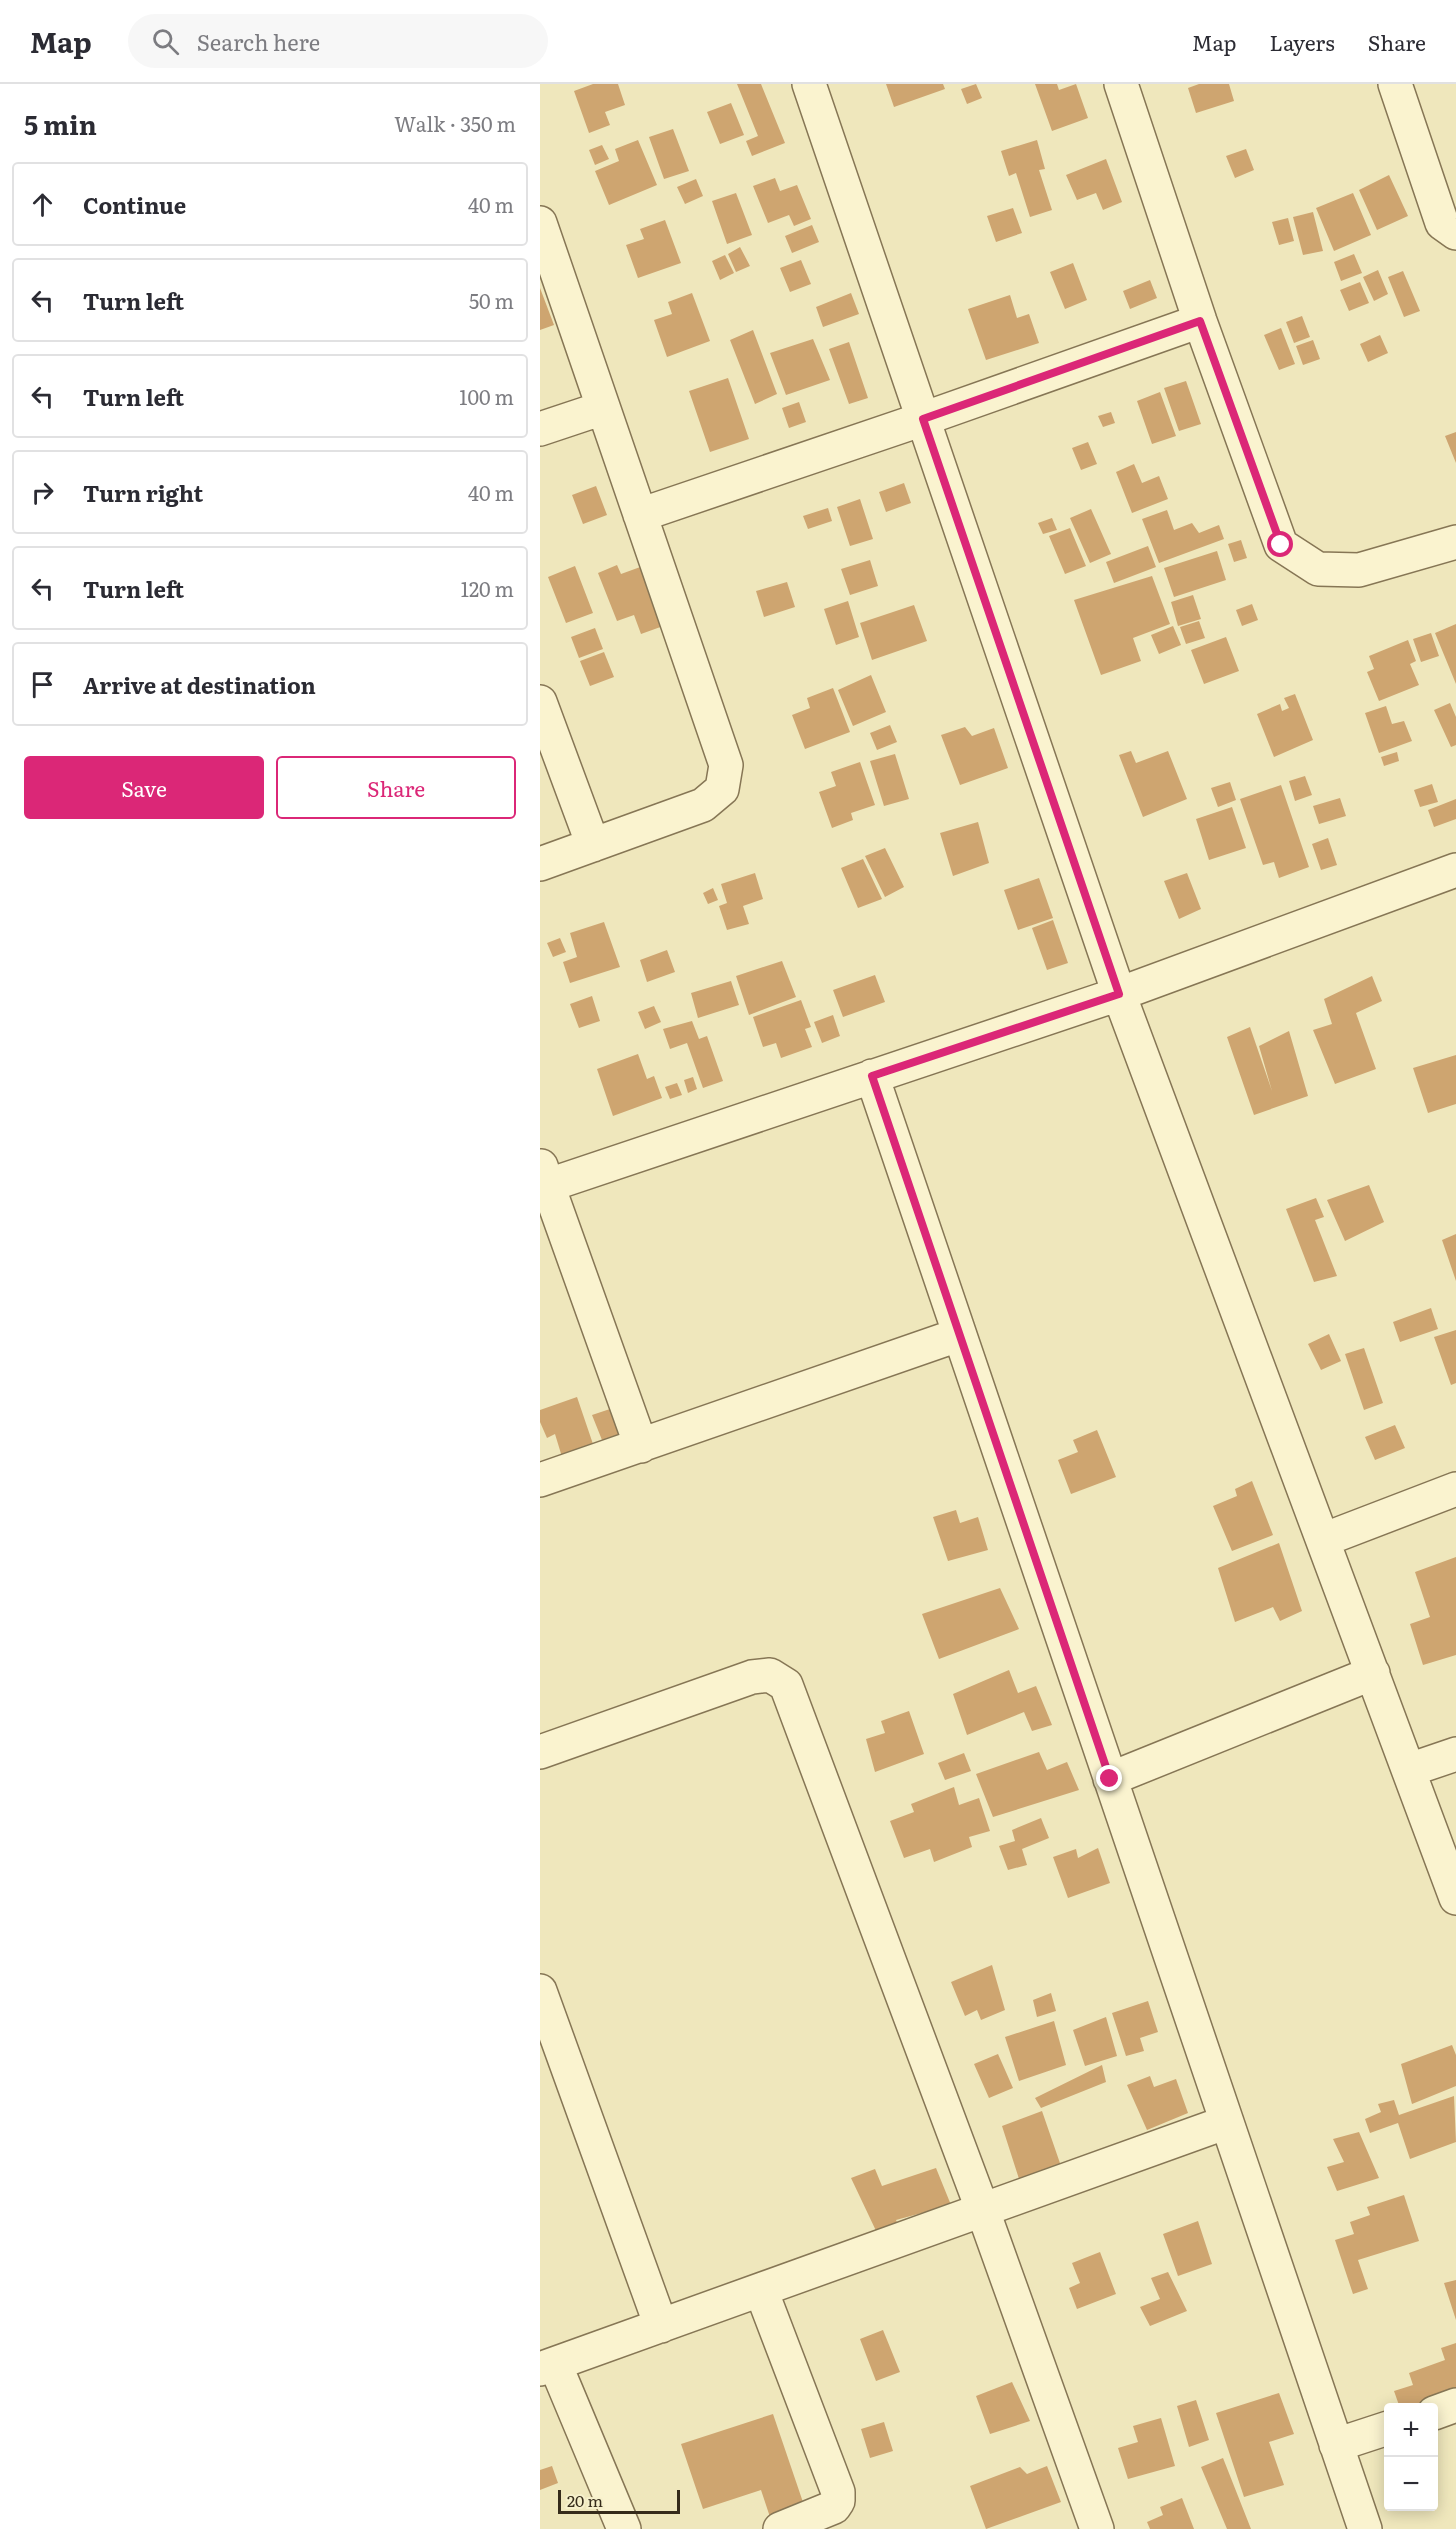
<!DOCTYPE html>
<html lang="en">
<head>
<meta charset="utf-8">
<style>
	body { margin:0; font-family:Literata,serif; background:#f7f7f7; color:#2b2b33 }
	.controls { position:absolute; right:18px; bottom:18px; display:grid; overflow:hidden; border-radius:6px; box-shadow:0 3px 15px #0003 }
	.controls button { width:54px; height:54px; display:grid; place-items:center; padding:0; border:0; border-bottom:2px solid #e1e1e2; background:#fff; color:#2b2b33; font:30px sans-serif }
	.scale { position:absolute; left:18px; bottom:15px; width:122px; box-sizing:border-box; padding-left:6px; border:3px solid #352b1a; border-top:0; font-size:16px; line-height:21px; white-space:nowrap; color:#352b1a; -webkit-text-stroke:4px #f6f0cb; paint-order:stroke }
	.stop { position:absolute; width:18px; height:18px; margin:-14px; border:4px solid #db2777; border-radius:50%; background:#fff }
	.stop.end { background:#db2777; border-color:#fff; box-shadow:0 2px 6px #0008 }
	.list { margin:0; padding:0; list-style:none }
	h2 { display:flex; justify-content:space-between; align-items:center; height:78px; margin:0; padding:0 24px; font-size:26px }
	h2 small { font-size:20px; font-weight:400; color:#7c7c81 }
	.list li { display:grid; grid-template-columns:39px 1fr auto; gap:18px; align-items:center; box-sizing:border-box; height:84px; margin:0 12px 12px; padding:0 12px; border:2px solid #e1e1e2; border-radius:6px }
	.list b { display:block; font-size:22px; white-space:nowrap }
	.list em { font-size:20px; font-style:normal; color:#7c7c81 }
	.actions { display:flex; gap:12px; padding:18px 24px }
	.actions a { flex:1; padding:14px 0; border:2px solid #db2777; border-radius:6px; text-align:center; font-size:21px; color:#db2777 }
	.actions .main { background:#db2777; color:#fff }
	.icon { flex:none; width:33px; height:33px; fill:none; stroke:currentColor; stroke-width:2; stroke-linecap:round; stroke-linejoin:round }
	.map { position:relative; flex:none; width:916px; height:2445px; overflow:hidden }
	header { display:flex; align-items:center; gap:36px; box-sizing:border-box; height:84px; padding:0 30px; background:#fff; border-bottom:2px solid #e1e1e2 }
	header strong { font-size:28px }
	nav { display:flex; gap:33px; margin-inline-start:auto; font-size:21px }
	.search { width:420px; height:54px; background:#f7f7f7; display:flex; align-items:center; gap:15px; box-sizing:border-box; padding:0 21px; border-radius:33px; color:#7c7c81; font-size:22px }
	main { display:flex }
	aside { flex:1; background:#fff }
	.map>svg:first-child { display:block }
</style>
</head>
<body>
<header>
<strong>Map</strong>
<div class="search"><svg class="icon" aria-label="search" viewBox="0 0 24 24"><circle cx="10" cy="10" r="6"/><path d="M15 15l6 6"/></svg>Search here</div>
<nav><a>Map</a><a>Layers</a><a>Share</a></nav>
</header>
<main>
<aside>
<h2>5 min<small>Walk · 350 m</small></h2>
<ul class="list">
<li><svg class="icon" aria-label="ahead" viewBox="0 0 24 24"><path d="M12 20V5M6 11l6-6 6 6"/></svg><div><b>Continue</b></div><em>40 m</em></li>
<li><svg class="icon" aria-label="left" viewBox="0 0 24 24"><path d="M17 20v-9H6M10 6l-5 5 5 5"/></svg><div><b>Turn left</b></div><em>50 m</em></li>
<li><svg class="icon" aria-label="left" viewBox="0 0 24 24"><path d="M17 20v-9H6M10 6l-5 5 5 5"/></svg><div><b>Turn left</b></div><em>100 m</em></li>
<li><svg class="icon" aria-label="right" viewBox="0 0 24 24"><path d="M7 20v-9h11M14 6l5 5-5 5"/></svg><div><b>Turn right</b></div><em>40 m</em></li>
<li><svg class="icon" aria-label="left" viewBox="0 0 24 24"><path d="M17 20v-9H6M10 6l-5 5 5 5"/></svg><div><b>Turn left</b></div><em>120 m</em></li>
<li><svg class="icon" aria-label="arrive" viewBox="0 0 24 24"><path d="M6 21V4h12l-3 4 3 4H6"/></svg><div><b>Arrive at destination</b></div></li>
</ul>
<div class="actions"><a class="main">Save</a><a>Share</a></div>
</aside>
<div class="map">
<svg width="916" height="2445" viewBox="0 0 916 2445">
	<rect width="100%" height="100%" fill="#efe7bc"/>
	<!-- building -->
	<path fill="#cea570" d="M53,0H78L85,21L65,28L70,41L49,49L34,7Z
		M197,0H221L245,59L212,72L206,57L218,52Z
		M346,0H403L405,5L354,23Z
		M436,0L442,14L427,20L421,5Z
		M495,0H517L519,6L536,0L548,34L512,47Z
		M659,0H689L694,17L656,29L648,4Z
		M191,19L204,51L180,60L167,28Z
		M133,45L149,87L124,95L109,53Z
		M98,56L117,101L69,121L55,87L79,77L75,65Z
		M497,56L505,85L499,86L512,126L490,133L476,89L469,92L461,67Z
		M62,61L69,75L55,81L49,66Z
		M706,65L714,86L695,94L686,72Z
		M566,75L582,118L563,126L556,109L537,116L526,91Z
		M849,91L868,132L837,146L819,106Z
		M235,94L240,107L257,101L271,135L254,142L249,131L228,139L213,102Z
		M156,95L163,112L145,120L137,103Z
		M196,109L212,151L187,160L172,117Z
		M813,109L831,151L794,167L776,124Z
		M473,124L482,149L456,158L447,132Z
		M773,128L783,167L763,171L753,133Z
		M748,134L754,157L739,161L732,138Z
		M125,136L141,179L98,194L86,161L104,155L100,145Z
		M272,141L279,158L252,169L245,152Z
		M200,163L210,182L196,188L188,170Z
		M814,170L822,189L801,197L794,178Z
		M185,171L194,189L180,196L172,177Z
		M261,176L271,200L250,208L240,184Z
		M533,179L547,216L525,225L510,188Z
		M838,186L848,210L834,217L823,193Z
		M863,187L880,227L864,233L848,193Z
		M610,196L617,214L590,225L583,207Z
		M820,198L829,219L809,227L800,206Z
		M0,204L14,241L0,246Z
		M152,209L170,257L127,273L114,236L132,230L128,218Z
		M311,209L319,230L283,243L276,223Z
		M470,211L477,234L489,230L499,259L446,276L428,225Z
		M762,232L770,253L754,259L746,238Z
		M741,244L755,280L739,286L724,251Z
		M213,246L237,310L215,320L190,256Z
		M840,251L848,269L828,278L820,260Z
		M273,255L290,296L246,311L230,269Z
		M773,256L780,275L763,281L756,262Z
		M309,258L328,314L309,320L289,265Z
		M188,294L209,355L170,368L149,307Z
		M646,297L661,340L639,347L624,304Z
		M620,308L636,352L612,360L597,317Z
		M259,318L266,338L249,344L242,324Z
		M571,328L575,339L563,343L558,332Z
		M916,348V379L905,352Z
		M548,358L557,380L541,386L532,364Z
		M594,380L602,399L619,392L628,415L592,429L576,388Z
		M364,399L371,419L346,428L339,408Z
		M56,402L67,431L43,440L32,411Z
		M320,415L333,455L310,462L297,423Z
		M288,424L292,437L268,445L263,432Z
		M551,425L571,470L550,479L530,434Z
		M627,426L634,446L652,439L659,449L679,441L684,455L619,479L602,435Z
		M512,434L517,446L503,450L498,439Z
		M530,444L546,482L525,490L509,452Z
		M701,456L707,474L694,478L688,460Z
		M608,462L616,483L574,499L566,478Z
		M677,467L686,496L634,513L624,484Z
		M330,476L338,502L310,511L301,485Z
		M77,481L81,490L103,482L126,541L101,550L94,531L77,537L58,489Z
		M35,482L53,529L26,539L8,493Z
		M612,492L630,540L593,554L601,577L561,591L534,516Z
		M247,498L255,523L224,533L216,507Z
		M653,511L661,535L638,542L631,518Z
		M308,517L319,553L296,561L284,525Z
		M712,520L718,536L702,542L696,526Z
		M374,521L387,557L332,576L320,539Z
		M659,537L665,554L646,560L640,543Z
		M916,540V600L895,549Z
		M633,542L641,561L619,570L611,551Z
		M55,544L63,565L39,574L31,553Z
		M891,549L899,572L881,578L873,555Z
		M686,553L699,587L664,600L651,566Z
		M868,556L876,577L870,580L879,601L839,617L827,588L834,585L829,572Z
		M64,568L74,593L50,602L40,577Z
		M331,591L346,628L313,642L298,606Z
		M293,604L310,648L265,665L252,631L270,624L267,614Z
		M755,610L773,656L734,673L717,630L740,620L742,627L749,624L744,614Z
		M910,619L916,633V661L911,663L894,626Z
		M846,622L852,640L864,637L872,657L839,669L825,629Z
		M350,641L357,658L337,666L330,649Z
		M425,643L432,652L454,644L468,684L420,701L401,651Z
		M591,667L596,679L628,667L647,715L603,733L579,671Z
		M857,668L859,677L844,682L841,673Z
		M355,670L369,715L344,722L330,677Z
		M320,678L335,721L311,729L313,736L292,744L279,708L296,702L291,688Z
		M765,692L772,711L755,717L749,697Z
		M690,698L696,716L678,723L671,704Z
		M892,700L898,718L880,723L874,706Z
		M741,701L769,783L739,794L734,778L723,781L700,715Z
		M800,714L806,732L779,740L773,722Z
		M916,715V735L894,743L888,726Z
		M692,723L706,764L669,776L656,735Z
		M438,738L449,779L413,792L400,749Z
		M788,754L797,781L781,786L772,760Z
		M345,764L364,803L345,813L325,772Z
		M323,775L342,815L318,824L301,784Z
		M215,789L223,815L203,822L209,840L187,846L179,822L187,819L181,800Z
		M647,789L661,825L639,835L624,797Z
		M499,794L513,834L478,846L464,806Z
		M173,804L178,816L168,820L163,809Z
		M513,836L528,879L507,886L492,844Z
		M64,838L80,883L30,899L23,878L37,873L30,849Z
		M20,854L26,868L13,873L7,859Z
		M127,866L135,888L107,898L100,876Z
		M242,877L256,913L209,931L196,892Z
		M335,891L345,918L303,933L293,906Z
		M832,892L842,917L816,929L836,985L795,1000L773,946L792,940L784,915Z
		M191,897L199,921L158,934L151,909Z
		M52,912L60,937L39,944L30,920Z
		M261,916L271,943L265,945L272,963L241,974L236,959L223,963L213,933Z
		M114,922L121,938L105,945L98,928Z
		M293,931L300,952L282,959L274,938Z
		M152,937L159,955L167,952L183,997L163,1004L147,959L130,965L123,945Z
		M710,943L732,1007L719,962L749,947L768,1012L714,1031L687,953Z
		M98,970L107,995L114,992L122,1014L73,1032L57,985Z
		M916,971V1020L888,1029L873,984Z
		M153,993L157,1005L148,1009L144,996Z
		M137,999L142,1011L130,1015L125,1003Z
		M829,1101L844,1138L805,1157L787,1116Z
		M776,1114L784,1133L775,1136L797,1192L774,1198L746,1125Z
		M916,1150V1197L902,1156Z
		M891,1224L898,1245L860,1258L853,1238Z
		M916,1246V1299L911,1301L894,1253Z
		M789,1250L801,1277L781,1286L768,1260Z
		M824,1264L843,1319L824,1326L805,1270Z
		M37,1313L54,1363L22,1373L15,1350L7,1354L0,1338V1326Z
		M70,1325L79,1351L62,1356L52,1331Z
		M855,1341L865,1364L835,1376L825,1353Z
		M557,1346L576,1393L531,1410L518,1376L538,1368L533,1356Z
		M712,1397L733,1451L692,1467L673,1422L697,1412L695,1405Z
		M416,1426L420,1439L438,1433L448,1466L408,1477L393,1433Z
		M739,1459L762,1527L740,1537L733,1523L695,1538L678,1484Z
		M916,1473V1571L883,1581L870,1540L890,1533L875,1488Z
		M460,1504L479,1545L399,1575L382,1530Z
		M469,1586L478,1609L496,1602L512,1641L492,1647L484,1628L427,1651L413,1610Z
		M369,1627L384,1670L335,1688L326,1655L345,1649L341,1637Z
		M499,1668L507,1686L527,1678L539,1706L453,1733L436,1690Z
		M424,1669L431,1687L405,1696L398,1679Z
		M414,1703L419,1721L439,1714L450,1747L429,1753L432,1763L394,1778L390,1765L364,1774L350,1737L374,1728L371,1720Z
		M501,1734L509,1754L482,1765L487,1781L468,1786L459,1762L475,1757L472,1746Z
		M558,1764L570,1799L528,1814L513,1773L536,1765L538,1774Z
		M452,1881L465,1926L441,1936L437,1926L425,1932L411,1898Z
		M511,1909L516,1927L497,1933L493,1916Z
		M608,1917L618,1948L600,1954L604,1967L586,1972L572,1929Z
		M566,1933L577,1972L545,1982L533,1946Z
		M514,1937L526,1981L479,1997L465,1953Z
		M912,1961L916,1971V2002L872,2020L861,1980Z
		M458,1970L473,2004L449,2014L434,1980Z
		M562,1981L566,1998L501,2024L495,2014Z
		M610,1992L614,2003L636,1995L648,2029L607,2046L587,2001Z
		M914,2012L916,2058L870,2075L858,2039L830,2049L825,2035L841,2028L838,2020L854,2016L859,2031Z
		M502,2027L522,2085L480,2098L462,2042Z
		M819,2048L839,2094L797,2107L787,2083L804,2078L793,2055Z
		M396,2084L411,2121L356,2136L359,2143L338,2151L311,2094L335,2085L342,2102Z
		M864,2111L879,2157L818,2176L828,2205L813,2210L795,2156L814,2150L810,2138L830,2131L827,2123Z
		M658,2137L672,2180L638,2192L623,2150Z
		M560,2168L576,2210L537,2225L529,2204L540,2199L532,2179Z
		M628,2188L647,2227L610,2242L600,2223L620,2215L611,2194Z
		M916,2196V2236L904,2199Z
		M343,2246L360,2288L336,2297L320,2255Z
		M916,2259V2327L860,2324L854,2307L873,2301L869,2289L905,2276L901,2264Z
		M472,2298L490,2337L450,2350L436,2312Z
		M739,2309L754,2350L729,2358L744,2401L704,2413L676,2329Z
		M656,2316L669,2356L649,2363L637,2322Z
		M233,2330L267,2430L233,2442L221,2406L163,2425L141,2360Z
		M621,2334L635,2382L588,2395L578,2364L598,2358L593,2342Z
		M344,2338L353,2367L330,2374L321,2345Z
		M683,2374L711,2445H687L661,2383Z
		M12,2382L18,2399L0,2406V2386Z
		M507,2382L521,2418L446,2445L430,2402L480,2383L487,2390Z
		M642,2414L654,2445H610L607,2438L623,2431L620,2423Z"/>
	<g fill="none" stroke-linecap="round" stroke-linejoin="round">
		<defs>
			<path id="minor" d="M269,0L579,910L916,1814
				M581,0L660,237L741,461L778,485L819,486L916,458
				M855,0L902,139L916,149
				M0,139L186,681L182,705L163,721L0,780
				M0,345L63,324
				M100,431L383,335L660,237
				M0,618L53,761
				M332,992L825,2445
				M1,1082L101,1362
				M0,1104L579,910L916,786
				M0,1396L418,1251
				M783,1456L916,1405
				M0,1668L212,1593L230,1591L246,1601L443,2127L557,2445
				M869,1686L916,1670
				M570,1695L833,1589
				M0,1907L121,2242
				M221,2206L298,2408V2417L294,2423L240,2445
				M15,2280L84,2445
				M0,2285L687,2038
				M894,2329L916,2321
				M796,2361L848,2344"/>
		</defs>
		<!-- minor casing -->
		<use href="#minor" stroke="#867655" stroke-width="36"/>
		<!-- minor -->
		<use href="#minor" stroke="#faf3cf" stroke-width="33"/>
	</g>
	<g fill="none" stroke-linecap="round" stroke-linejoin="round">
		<!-- route -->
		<path stroke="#db2777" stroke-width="8" d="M570,1695L332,992L579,910L383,335L660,237L741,461"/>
	</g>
</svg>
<div class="controls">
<button>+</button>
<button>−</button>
</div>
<div class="scale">20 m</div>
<div class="stop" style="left:741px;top:461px"></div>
<div class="stop end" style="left:570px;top:1695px"></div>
</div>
</main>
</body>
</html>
